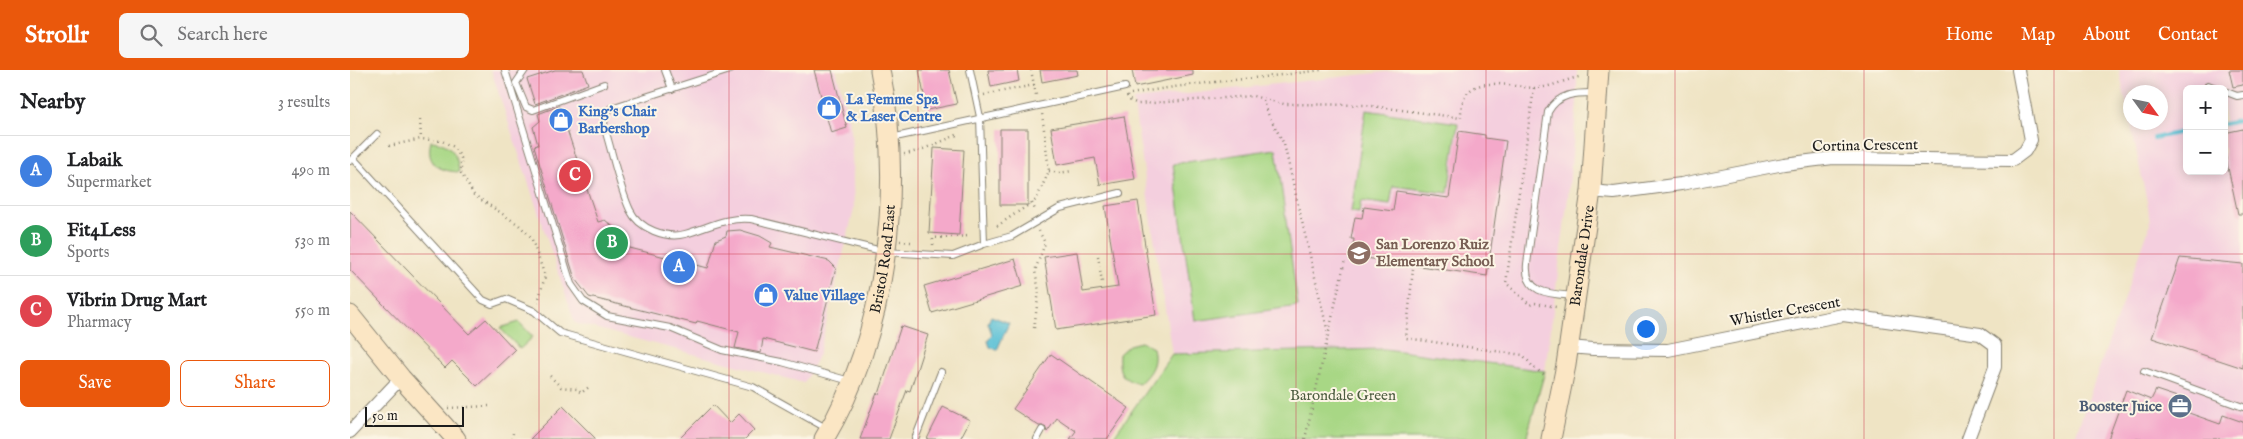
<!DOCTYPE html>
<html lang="en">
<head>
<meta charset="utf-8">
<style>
	body { margin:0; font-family:"IM FELL English",serif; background:#f6f6f6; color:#202124 }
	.controls { position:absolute; right:15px; top:15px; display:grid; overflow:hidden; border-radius:8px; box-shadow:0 2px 12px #0003 }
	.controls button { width:45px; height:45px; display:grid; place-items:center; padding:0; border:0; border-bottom:1px solid #e0e0e0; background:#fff; color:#202124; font:25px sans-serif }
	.compass { position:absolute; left:1773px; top:15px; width:45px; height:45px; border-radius:50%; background:#fff; box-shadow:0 2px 12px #0003; rotate:123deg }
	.scale { position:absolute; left:15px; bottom:12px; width:99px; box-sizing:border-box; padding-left:5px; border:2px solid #1c1c1c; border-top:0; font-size:14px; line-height:18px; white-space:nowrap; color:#1c1c1c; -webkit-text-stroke:4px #fcf5e5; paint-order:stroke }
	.you { position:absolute; left:1295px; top:258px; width:18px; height:18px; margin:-12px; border:4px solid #fff; border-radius:50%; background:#1a73e8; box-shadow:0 0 0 8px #1a73e833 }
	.badge { display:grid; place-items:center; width:32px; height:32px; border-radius:50%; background:#ea580c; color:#fff; font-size:16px; font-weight:700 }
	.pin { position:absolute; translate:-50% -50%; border:2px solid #fff; box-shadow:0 1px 5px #0006 }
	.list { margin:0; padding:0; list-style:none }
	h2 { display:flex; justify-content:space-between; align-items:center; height:65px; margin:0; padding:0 20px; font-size:21px }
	h2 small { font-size:16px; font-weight:400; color:#757577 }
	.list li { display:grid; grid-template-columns:32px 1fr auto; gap:15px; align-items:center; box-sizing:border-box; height:70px; padding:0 20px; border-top:1px solid #e0e0e0 }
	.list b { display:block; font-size:19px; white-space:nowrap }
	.list p { margin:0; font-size:16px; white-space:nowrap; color:#757577 }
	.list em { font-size:16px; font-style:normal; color:#757577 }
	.actions { display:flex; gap:10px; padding:15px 20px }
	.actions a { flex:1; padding:11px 0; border:1px solid #ea580c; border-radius:8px; text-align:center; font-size:18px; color:#ea580c }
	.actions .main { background:#ea580c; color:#fff }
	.icon { flex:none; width:28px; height:28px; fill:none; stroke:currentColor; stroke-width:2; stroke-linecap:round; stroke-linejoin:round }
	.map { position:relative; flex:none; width:1893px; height:369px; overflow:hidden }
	header { display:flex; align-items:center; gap:30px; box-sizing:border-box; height:70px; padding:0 25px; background:#ea580c; color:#fff }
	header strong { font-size:24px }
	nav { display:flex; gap:28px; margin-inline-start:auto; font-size:18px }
	.search { width:350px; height:45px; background:#f6f6f6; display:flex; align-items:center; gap:12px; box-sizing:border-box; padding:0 18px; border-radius:8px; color:#757577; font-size:19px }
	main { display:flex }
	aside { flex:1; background:#fff }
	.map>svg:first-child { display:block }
</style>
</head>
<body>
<header>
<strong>Strollr</strong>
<div class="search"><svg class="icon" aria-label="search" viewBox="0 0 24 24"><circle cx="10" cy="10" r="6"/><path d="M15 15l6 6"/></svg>Search here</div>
<nav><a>Home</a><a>Map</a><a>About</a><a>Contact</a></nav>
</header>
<main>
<aside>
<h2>Nearby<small>3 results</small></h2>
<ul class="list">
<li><span class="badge" style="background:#3f7fe0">A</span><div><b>Labaik</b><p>Supermarket</p></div><em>490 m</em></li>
<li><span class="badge" style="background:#2e9e5b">B</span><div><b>Fit4Less</b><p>Sports</p></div><em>530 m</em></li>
<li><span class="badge" style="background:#e0444e">C</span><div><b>Vibrin Drug Mart</b><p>Pharmacy</p></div><em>550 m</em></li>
</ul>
<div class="actions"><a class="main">Save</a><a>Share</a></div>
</aside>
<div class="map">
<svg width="1893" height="369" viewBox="0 0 1893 369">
	<rect width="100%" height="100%" fill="#fcf5e5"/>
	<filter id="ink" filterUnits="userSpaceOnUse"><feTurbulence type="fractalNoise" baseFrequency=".02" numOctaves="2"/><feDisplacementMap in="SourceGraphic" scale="10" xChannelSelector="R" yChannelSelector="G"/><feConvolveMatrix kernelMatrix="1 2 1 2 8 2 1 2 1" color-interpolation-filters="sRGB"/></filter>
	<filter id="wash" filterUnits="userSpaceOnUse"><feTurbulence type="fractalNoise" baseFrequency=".0096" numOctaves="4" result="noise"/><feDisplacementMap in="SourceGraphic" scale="20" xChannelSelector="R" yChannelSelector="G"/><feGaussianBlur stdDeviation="1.12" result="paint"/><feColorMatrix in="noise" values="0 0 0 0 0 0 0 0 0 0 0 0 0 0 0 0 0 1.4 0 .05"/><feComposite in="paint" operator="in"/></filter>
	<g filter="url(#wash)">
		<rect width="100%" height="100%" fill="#efe4c4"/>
		<!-- built -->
		<path fill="#f4cfde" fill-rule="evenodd" d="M141,0H486L501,59L504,139L469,284L454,313L225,253Z
			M1053,0H1227V33L1218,127L1195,301L1035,279L822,284L783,30Z
			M1769,0H1893V369H1724L1800,155L1798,136ZM1837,19H1874V101H1837ZM1780,22H1810V52H1780Z"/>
		<!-- green -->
		<path fill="#a8d785" stroke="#627a50" d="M1016,40L1108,53L1098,123L1043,116L1040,135L1011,131L1009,143L1001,142Z
			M81,71C101,73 107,83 109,102C89,101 75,94 81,71Z
			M926,79L948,236L845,251L823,94Z
			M169,252L183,267L170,279L150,258Z
			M791,272L803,278C807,295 800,303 789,314C771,309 768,302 769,284L779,275Z
			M1035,279L1195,301L1176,369H762L822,284Z"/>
		<!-- water -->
		<path fill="#59c0d6" stroke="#3a6e79" d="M641,246L659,253L647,280L640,277L638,271L642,264L638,253Z"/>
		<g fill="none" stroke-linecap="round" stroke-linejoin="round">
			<!-- stream -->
			<path stroke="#59c0d6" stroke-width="4" d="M1874,54L1893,50
				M1804,68L1837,61"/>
		</g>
		<g id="blocks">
			<!-- building -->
			<path fill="#f4a9ca" d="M205,0H233L238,14L185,34L177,9Z
				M464,0H482L497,58L481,63Z
				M569,0H599L607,34L577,40Z
				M638,0H667L669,11L641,17Z
				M690,0H727L728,5L692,12Z
				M782,0H843V5L785,17Z
				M1879,0H1893V15L1883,17Z
				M209,36L248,152L255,150L279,170L276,177L358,198L366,170L376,166L377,161L390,160L410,166L422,173L420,177L479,191L486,198L464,282L413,269L411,283L385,278L389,262L347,251L346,254L239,227L225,209L184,76L188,75L183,57L190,51L188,44Z
				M774,46L785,109L750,115L745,88L707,95L701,58Z
				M650,59H678V135H650Z
				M1893,59V144H1888L1874,79V63Z
				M1109,61L1135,65V68L1156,71L1137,206L1002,186L1004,169H1001L1005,147L1012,148L1014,137L1043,141L1046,121L1099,128Z
				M584,78L614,80L609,165L579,163Z
				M788,131L806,245L706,260L694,187L727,182L733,222L768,217L755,136Z
				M0,141L119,264L136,249L165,280L127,316L102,291L95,298L0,200Z
				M1830,188L1893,194V298L1802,268Z
				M665,189L673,216L582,243L574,216Z
				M551,256L578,265L560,321L557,320L539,369H510L527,323L529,324Z
				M701,284L779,338L757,369H720L726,361L707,348L697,362L695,356H689L663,339Z
				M1776,320L1801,330L1806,320L1839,331L1836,342L1870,354L1873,345L1893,352V369H1758Z
				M363,335L380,353L389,344L404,360L395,369H329Z
				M213,336L246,369H180Z
				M593,337L620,350L610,369H577Z"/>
		</g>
	</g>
	<g filter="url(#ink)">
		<use href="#blocks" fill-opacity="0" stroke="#868070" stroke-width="1"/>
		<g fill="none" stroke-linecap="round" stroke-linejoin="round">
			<defs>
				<path id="lane" d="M155,0L221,214L233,231L257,246L320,258L372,280L432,292L500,311
					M175,0L166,13L176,37L183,40L254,14
					M315,0L322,19
					M380,0L261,38L255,45L254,56C262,81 269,117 280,140C289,159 316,169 335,164C360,157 375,147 401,149L536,182L603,186L634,174L630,47L620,0
					M1858,15L1868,19
					M1874,21L1887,26L1893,25
					M541,68L775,17
					M3,88L133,230L142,234L156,229L184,241L210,263L403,317L476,358
					M0,91L27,64
					M634,174L662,166L710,138L770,123
					M1225,226C1202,224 1174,225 1177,194L1198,42C1209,22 1227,23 1247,23
					M1794,301L1893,337
					M565,369L591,302
					M687,369L692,360"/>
				<path id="street" d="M1241,121L1264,123L1331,114L1434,94L1483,88L1663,90L1675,81L1681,70L1668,0
					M1219,277L1243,279L1318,280L1493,245L1630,264L1645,275V297L1618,369
					M0,362L51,308"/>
				<g id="secondary">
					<path d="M0,245L51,308L106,369"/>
					<path id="s1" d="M474,369C537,264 554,118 530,0"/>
					<path id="s2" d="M1201,369L1216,295L1241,121L1249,0"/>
				</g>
			</defs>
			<!-- lane casing -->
			<use href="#lane" stroke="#868070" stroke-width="8"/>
			<!-- street casing -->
			<use href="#street" stroke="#868070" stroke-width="14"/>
			<!-- secondary casing -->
			<use href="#secondary" stroke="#868070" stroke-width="21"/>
			<!-- path -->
			<path stroke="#868070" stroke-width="2.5" stroke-dasharray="1 4" stroke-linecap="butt" d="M681,0L684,15
				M1184,18L1156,213L1180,235L1185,233L1206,237
				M781,24C844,12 908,9 971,0
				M634,25L684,15L686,25
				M777,26L779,30L788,34L903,26L934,34L1015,35L1111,48C1110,0 1153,16 1184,18C1200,18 1214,10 1229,7
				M913,30L915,38L934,74L978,263
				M70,50L71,69
				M39,76L71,69L92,71L104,77L111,88V103L124,125L169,155L181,167L195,206L188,232
				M554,84C567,83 595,70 609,64
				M699,101L708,103L723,101
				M682,133L686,142
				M647,156L686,130L699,101L692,43
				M550,171L561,172L564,174
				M583,175V168L619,166
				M748,186L752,212
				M1063,199L1056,268L1173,285L1184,298L1195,305
				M684,258L689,221L685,201L695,173L689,161
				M200,306L211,317L227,319L231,323L239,317
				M98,338L139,336
				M162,369L163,363
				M955,369L995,190"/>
			<!-- lane -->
			<use href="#lane" stroke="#fff" stroke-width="6"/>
			<!-- street -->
			<use href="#street" stroke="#fff" stroke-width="12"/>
			<!-- secondary -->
			<use href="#secondary" stroke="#fbe6c4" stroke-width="19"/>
		</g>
	</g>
	<!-- grid -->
	<path fill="none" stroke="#d1495b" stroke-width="1" stroke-opacity="0.55" d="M189,0V369M379,0V369M568,0V369M757,0V369M946,0V369M1136,0V369M1325,0V369M1514,0V369M1704,0V369M0,184H1893"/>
	<!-- icons -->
	<defs>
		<symbol id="shop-disc" viewBox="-11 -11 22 22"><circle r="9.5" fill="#3f7fe0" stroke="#fcf5e5"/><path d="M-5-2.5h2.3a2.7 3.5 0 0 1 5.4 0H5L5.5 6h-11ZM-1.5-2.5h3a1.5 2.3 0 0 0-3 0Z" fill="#fff"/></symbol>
		<symbol id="school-disc" viewBox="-11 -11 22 22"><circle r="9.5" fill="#8d6e63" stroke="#fcf5e5"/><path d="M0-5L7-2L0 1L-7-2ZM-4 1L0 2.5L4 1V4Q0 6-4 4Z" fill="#fff"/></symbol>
		<symbol id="office-disc" viewBox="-11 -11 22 22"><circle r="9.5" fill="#5c6f8a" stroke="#fcf5e5"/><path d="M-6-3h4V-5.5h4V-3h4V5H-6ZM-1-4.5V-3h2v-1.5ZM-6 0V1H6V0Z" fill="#fff"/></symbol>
	</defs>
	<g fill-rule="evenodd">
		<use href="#shop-disc" x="465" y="24" width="28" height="28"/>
		<use href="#shop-disc" x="197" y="36" width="28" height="28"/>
		<use href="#school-disc" x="995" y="169" width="28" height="28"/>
		<use href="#shop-disc" x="402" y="211" width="28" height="28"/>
		<use href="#office-disc" x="1816" y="322" width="28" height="28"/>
	</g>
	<g text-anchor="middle" stroke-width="4" stroke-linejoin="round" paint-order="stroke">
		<!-- shop labels -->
		<g font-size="15" font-weight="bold" fill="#366cbe" stroke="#fcf5e5" text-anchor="start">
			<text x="496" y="34">La Femme Spa<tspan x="496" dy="17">&amp; Laser Centre</tspan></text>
			<text x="228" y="46">King's Chair<tspan x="228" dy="17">Barbershop</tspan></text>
			<text x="434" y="230">Value Village</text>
		</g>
		<!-- street labels -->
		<g font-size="15" fill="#1c1c1c" stroke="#fcf5e5">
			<text transform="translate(1515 75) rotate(-1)" y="5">Cortina Crescent</text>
			<text dy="5" stroke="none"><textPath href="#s2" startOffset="186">Barondale Drive</textPath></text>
			<text dy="5" stroke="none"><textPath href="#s1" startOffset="191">Bristol Road East</textPath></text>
			<text transform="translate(1435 241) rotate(-10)" y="5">Whistler Crescent</text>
		</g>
		<!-- education labels -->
		<g font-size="15" font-weight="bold" fill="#785e54" stroke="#fcf5e5" text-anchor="start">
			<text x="1026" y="179">San Lorenzo Ruiz<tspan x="1026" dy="17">Elementary School</tspan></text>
		</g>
		<!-- park labels -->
		<g font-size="15" fill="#4d5d41" stroke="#fcf5e5">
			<text x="993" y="330">Barondale Green</text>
		</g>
		<!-- service labels -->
		<g font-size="15" font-weight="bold" fill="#4e5e75" stroke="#fcf5e5" text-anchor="end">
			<text x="1812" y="341">Booster Juice</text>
		</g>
	</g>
</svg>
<div class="controls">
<button>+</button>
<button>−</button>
</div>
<svg class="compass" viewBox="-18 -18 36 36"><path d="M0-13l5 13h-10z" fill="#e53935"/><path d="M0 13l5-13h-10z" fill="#757577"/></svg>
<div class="scale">50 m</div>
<div class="you"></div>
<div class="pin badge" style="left:329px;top:197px;background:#3f7fe0">A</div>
<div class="pin badge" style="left:262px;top:173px;background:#2e9e5b">B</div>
<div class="pin badge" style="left:225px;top:106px;background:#e0444e">C</div>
</div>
</main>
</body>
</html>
